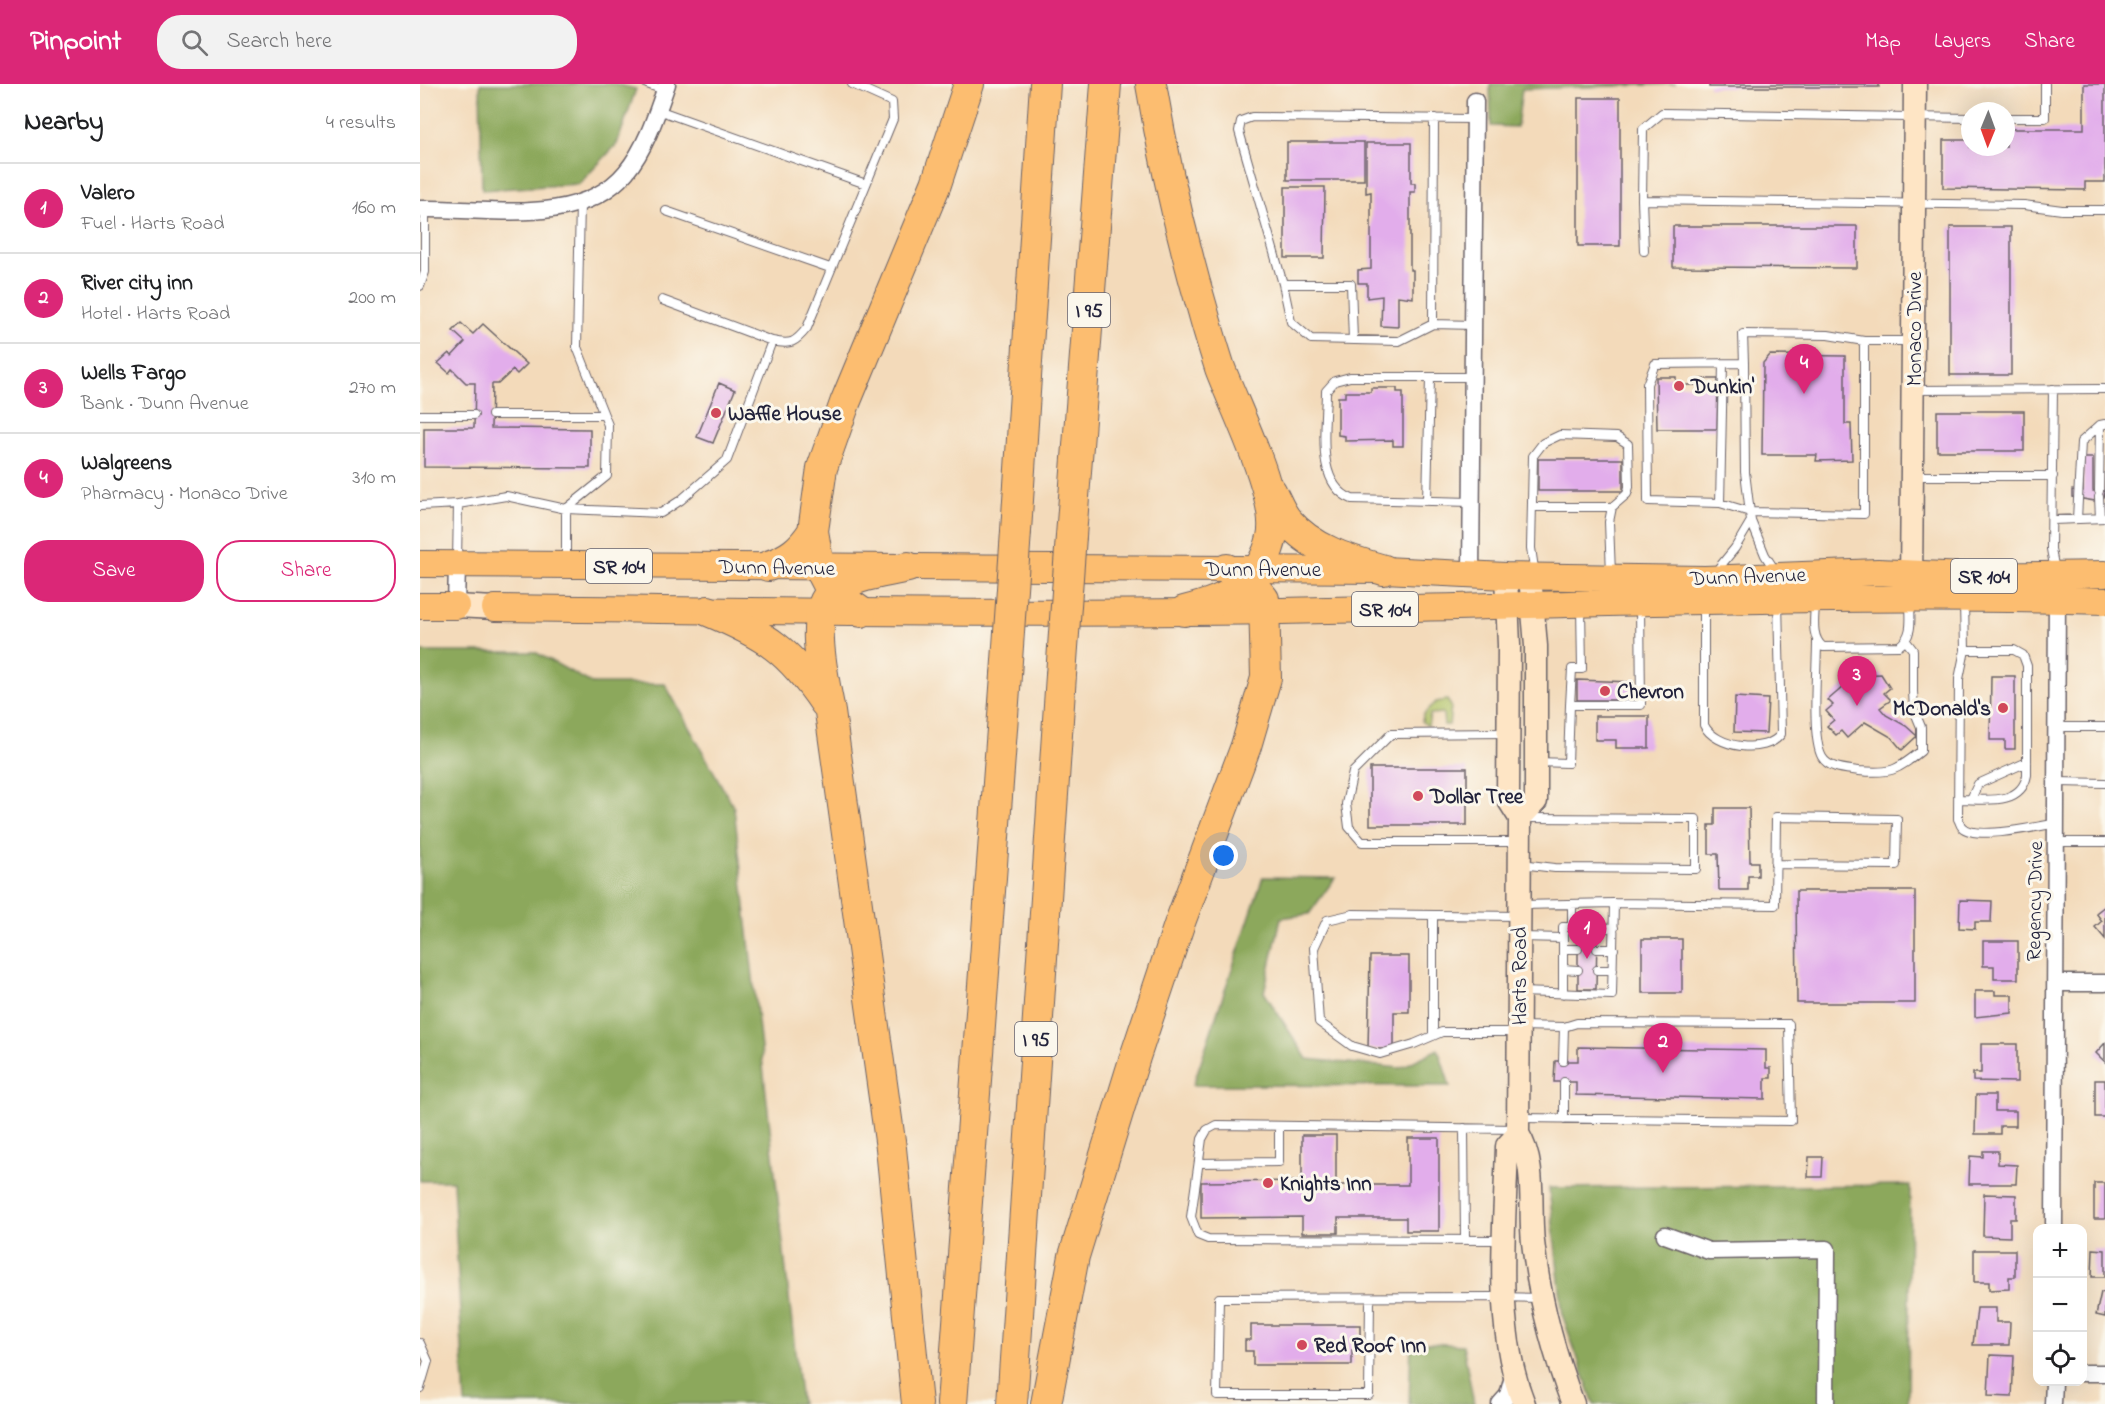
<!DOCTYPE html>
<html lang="en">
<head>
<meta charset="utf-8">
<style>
	body { margin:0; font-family:"Indie Flower",sans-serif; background:#f2f2f2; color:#202124 }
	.controls { position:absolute; right:18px; bottom:18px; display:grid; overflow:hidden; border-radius:12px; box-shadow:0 6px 24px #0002 }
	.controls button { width:54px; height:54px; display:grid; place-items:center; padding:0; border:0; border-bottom:2px solid #e0e0e0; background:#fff; color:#202124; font:30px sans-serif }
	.compass { position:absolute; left:1541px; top:18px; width:54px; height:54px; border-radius:50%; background:#fff; box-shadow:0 6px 24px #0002; rotate:181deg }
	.you { position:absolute; left:804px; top:772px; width:21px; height:21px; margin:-15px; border:4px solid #fff; border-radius:50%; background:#1a73e8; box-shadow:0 0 0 9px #1a73e833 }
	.badge { display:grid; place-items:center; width:39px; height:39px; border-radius:50%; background:#db2777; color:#fff; font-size:20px; font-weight:700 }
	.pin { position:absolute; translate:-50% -50px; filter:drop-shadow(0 2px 3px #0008) }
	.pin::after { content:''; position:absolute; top:32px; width:21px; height:18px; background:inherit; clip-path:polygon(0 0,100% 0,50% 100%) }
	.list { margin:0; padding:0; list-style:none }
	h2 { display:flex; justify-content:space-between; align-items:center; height:78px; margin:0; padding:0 24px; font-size:26px }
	h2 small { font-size:20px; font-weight:400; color:#757577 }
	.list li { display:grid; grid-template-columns:39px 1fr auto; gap:18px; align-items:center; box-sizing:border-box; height:90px; padding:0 24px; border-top:2px solid #e0e0e0 }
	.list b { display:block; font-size:22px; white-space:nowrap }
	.list p { margin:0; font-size:20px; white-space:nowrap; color:#757577 }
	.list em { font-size:20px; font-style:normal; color:#757577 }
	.actions { display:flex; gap:12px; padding:18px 24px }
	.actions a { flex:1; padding:14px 0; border:2px solid #db2777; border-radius:24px; text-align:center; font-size:21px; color:#db2777 }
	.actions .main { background:#db2777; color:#fff }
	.icon { flex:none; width:33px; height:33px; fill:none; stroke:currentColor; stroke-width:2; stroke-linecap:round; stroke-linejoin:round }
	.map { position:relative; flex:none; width:1685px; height:1320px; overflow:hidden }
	header { display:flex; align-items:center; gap:36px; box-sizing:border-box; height:84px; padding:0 30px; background:#db2777; color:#fff }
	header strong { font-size:28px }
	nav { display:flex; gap:33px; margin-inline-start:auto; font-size:21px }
	.search { width:420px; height:54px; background:#f2f2f2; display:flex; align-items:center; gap:15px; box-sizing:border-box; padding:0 21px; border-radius:24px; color:#757577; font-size:22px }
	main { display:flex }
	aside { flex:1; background:#fff }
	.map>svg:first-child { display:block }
</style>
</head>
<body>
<header>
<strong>Pinpoint</strong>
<div class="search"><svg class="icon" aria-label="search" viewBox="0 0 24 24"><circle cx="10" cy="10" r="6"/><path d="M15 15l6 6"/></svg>Search here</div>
<nav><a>Map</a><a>Layers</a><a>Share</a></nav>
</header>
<main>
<aside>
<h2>Nearby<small>4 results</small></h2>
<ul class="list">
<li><span class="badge">1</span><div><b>Valero</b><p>Fuel · Harts Road</p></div><em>160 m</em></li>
<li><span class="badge">2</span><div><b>River city inn</b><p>Hotel · Harts Road</p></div><em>200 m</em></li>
<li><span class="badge">3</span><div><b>Wells Fargo</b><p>Bank · Dunn Avenue</p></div><em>270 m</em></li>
<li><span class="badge">4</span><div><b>Walgreens</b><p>Pharmacy · Monaco Drive</p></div><em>310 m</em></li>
</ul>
<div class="actions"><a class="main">Save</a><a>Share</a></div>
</aside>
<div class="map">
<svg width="1685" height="1320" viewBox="0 0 1685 1320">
	<rect width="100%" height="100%" fill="#fbf7ec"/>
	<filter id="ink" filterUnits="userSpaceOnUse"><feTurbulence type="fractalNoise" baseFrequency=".0167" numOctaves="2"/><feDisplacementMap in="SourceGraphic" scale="12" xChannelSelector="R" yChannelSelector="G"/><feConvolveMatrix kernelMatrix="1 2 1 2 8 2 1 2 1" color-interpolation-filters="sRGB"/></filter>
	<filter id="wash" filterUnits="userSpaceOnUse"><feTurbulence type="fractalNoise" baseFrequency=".008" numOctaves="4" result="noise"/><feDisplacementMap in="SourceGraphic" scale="24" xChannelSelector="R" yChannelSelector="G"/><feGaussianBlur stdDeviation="1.35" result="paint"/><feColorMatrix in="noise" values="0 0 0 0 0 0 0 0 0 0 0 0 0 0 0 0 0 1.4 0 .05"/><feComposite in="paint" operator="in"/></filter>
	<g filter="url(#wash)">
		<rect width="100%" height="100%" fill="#f3daba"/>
		<!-- green -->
		<path fill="#b1c266" stroke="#6a7250" stroke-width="1.5" d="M1027,616L1031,622L1029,641H1024L1023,629L1010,630L1008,642L1002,638L1003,631L1016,618Z"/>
		<!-- forest -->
		<path fill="#8ca85b" stroke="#57654b" stroke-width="1.5" d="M60,0H195L216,5L197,60L159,100L62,106Z
			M1070,0H1256L1102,5L1097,43L1071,42Z
			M0,568H115L173,600H245L314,724L381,1320H45L33,1097H0Z
			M843,793L915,794L889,830L861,834L844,908L887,975L980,984L1018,965L1030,1002L773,1001Z
			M1490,1101L1488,1320H1174L1143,1233L1129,1104Z
			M991,1258L1043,1261L1054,1320H989Z"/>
		<g id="blocks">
			<!-- building -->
			<path fill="#e2adeb" d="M1289,0H1459V3H1289Z
				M1664,0H1685V98H1665V106L1523,104V56H1550V63H1586V45H1664Z
				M1158,14H1200V162H1158Z
				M867,58H944V96H867Z
				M946,59H991V99H995V108H990V186H993V214L978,212V243L961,242L962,212L947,214V199H938V186L951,185V108L946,109Z
				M865,103H905L904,174H865Z
				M1253,142H1437V184L1253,183Z
				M1530,143H1591V291H1530Z
				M41,239L53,250L63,240L107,280L97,290L93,286L78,300H72L71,344L170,345V384L4,383V344H54L55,299H46L32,285L29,289L18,279L29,269L32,272L45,258L33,247Z
				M1350,271L1425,272V340H1431L1432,376L1396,377L1397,371H1342L1343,279Z
				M1236,293H1256V301H1278V295H1298L1297,345H1237Z
				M299,299L315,306L293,359L277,353Z
				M951,304H977V308H983V362H973V356L925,357V352L918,351V313H925V308H951Z
				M1517,327H1604V367H1517Z
				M1664,374H1673V407H1685L1684,413H1675V417L1652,413V406L1663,407Z
				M1118,375H1203V407H1118Z
				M1461,590L1470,604L1464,609L1471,616L1460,624L1466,631L1486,642L1497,652L1482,666L1471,653L1445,638L1427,654L1421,647L1416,651L1407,642L1414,636L1406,627L1413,621L1408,616L1437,591Z
				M1571,592H1595V665H1585V656H1570Z
				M1157,596L1213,598L1212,616H1157Z
				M1315,613L1348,615L1346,649L1314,648Z
				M1175,632H1229V664H1196V656H1175Z
				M950,684H1047V741H950Z
				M1295,724H1329L1330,778H1338V792H1328V806H1299L1298,770H1289V741H1295Z
				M1376,807H1495V919H1377Z
				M1540,816L1572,817L1571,838H1555V845L1539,844Z
				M1685,822V855L1675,843L1682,837L1676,829Z
				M1158,849H1177L1176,905H1158Z
				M1222,855H1262V909H1222Z
				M1563,857H1598V895H1574V882H1563Z
				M950,872H989V928H974V965H948Z
				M1555,907H1575V911H1592V929L1555,933Z
				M1685,959V978L1676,969Z
				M1561,960H1597V998L1553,997V989H1561Z
				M1158,963L1346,966V984H1351V994H1345V1015L1156,1011V998H1134L1135,977H1158Z
				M1675,996H1685V1033H1675Z
				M1556,1011H1575V1027H1596V1042H1580V1050H1555Z
				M882,1051H916V1101H988V1054H1019V1147H986V1134H918V1149H882V1133L781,1134V1098L882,1097Z
				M1563,1067H1578V1080L1597,1081L1596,1100H1549L1550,1072L1563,1073Z
				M1389,1073H1403L1402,1093H1388Z
				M1674,1099H1685V1135H1674Z
				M1564,1110L1596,1111V1135H1590V1153L1563,1152Z
				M1673,1165L1685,1166V1193H1672Z
				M1554,1166H1595V1193H1589V1205L1569,1206V1198H1554Z
				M1681,1208L1685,1209V1233L1676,1231Z
				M1557,1224H1576V1238H1590L1589,1261H1553Z
				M831,1241H940V1267L932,1266V1281H833V1267H825V1256H831Z
				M1570,1271L1594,1272L1592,1313L1568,1312Z"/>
		</g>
	</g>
	<g filter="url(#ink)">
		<use href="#blocks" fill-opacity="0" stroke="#6b6267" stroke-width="1.5"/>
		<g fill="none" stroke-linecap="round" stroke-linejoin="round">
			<defs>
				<path id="lane" d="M227,0L244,6
					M238,26L446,100
					M1550,34L1242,29L1223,45L1222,116L1604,121L1642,126H1685
					M1586,34H1625V0
					M1222,116L1224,167
					M246,127L410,184
					M863,200H931L933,256
					M0,202L5,188V125
					M242,216L352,257
					M1013,240L1014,34
					M1054,241L1013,240L979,257L891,255L871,238L863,200L819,47L821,37L832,33L1055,35
					M1324,279L1323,250L1408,251L1444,257H1491
					M1633,305L1631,465L1635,487
					M1494,306L1685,305
					M0,331H54
					M72,331H184
					M1492,392H1633
					M1679,407L1680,341
					M1679,413L1680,434
					M1007,417L1010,294
					M1052,418L932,415C894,400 906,341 906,307L915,297L930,293H1053
					M1300,419L1303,280
					M38,420L86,412L146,425L241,429L261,416L307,376L352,257C371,261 375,259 387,244L473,35L472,18L432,0
					M0,422L38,420L37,478
					M1112,423H1192
					M146,425L187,392L188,341L157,263L160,119
					M1657,435L1661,358L1680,341L1685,340
					M1633,436L1685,434
					M1331,437L1325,388L1324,279L1235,280L1227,300L1228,417L1300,419L1330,428L1444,430V257
					M146,479V425
					M1115,491L1111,464L1113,372L1123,359L1140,351L1197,353L1208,360L1209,403L1207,410L1192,423L1189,438L1191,490
					M1293,491L1315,464L1331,437L1345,471L1356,488
					M1395,518C1395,532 1390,553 1403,563L1479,562C1494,552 1490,534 1490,518
					M1544,518L1545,566L1539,595L1538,735C1540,738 1540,741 1542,743C1555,757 1620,742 1637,739
					M1284,520V641C1295,664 1346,671 1361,650L1358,517
					M1397,558C1397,583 1391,654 1402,673C1409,685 1426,685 1439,687C1471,690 1476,687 1501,667V643L1494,626L1493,607V566L1486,557
					M1150,621L1152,585H1162L1161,523
					M1638,643H1685
					M1087,649L971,650L933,688L926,720L929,743L942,758H1100
					M1117,678L1148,679L1150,621H1221L1220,521
					M1638,698L1685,699
					M1539,715C1563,715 1601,723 1607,691V582L1603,571L1594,566H1545
					M1551,715L1558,700L1607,678
					M1637,758H1685
					M1101,780L1135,784L1276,785V735L1104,734
					M1194,819L1355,821L1356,733L1477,735L1476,781L1355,780
					M1152,844V820
					M1101,853L1143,854
					M1143,865H1158
					M1177,865H1194
					M1143,885L1158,886
					M1177,886H1193
					M1099,908L1192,911L1194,819L1102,821
					M1143,910V843L1194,844
					M1097,948H1022L994,960L960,970L932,962L899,938L894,864L907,836L933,830L1099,832
					M1013,952V831
					M1143,977L1144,943
					M1099,1034L1371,1037L1369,940L1157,939L1144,943L1099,942
					M1144,1035V998
					M1044,1044L1045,1156
					M779,1079L859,1078V1042
					M1083,1156L788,1155L778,1151L771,1133L782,1055L787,1046L796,1041L1097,1045
					M950,1214L949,1311H797L799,1214L1077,1213L1120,1214
					M0,1259L8,1277L0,1304"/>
				<path id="street" d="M0,125C65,123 159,145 206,88C226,64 237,29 247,0
					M1051,491L1055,17
					M36,522L37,481
					M1636,899H1685
					M1634,1144L1637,507
					M1245,1151L1289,1167L1407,1165L1406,1320
					M1662,1289H1685
					M1080,1320L1088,1311L1094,1289
					M1633,1320L1634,1298"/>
				<path id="secondary" d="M1086,492L1089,561L1088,715L1100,734L1098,1050C1117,1080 1109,1123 1113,1158C1119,1214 1133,1267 1153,1320
					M1491,505L1495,0
					M36,522L75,524
					M1100,734L1116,717V562L1110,492
					M1098,1050L1087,1062C1085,1145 1073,1243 1104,1320"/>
				<path id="primary" d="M0,480L964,486L1086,492L1285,495L1458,488L1546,492L1685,490
					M0,522H36
					M75,524C334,527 593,531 852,527C1130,522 1407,509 1685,517"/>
				<path id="highway" d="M731,0C744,77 761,152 783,227C788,246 794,265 800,284C814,322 861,414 852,453C841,500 808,516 764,527
					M851,407C856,416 860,428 867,436C892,466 929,476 964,486
					M596,447L625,0
					M651,452L686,0
					M348,482C369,475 381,466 393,447
					M488,483C463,489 434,491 413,507C386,528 405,599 410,628L471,1064L497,1320
					M288,527C346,551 369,566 405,619
					M441,528L412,508L399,483L393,447L402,384L425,319L516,100L549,0
					M532,1320L586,591
					M592,1320L641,591
					M626,1320L654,1172L715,973L759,841L826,662L846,594L844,515L830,498L807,485"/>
			</defs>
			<!-- lane casing -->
			<use href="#lane" stroke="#6b6267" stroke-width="10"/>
			<!-- street casing -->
			<use href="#street" stroke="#6b6267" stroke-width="19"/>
			<!-- secondary casing -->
			<use href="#secondary" stroke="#6b6267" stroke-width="25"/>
			<!-- primary casing -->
			<use href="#primary" stroke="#6b6267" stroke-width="28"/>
			<!-- highway casing -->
			<use href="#highway" stroke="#6b6267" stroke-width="32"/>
			<!-- lane -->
			<use href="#lane" stroke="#fff" stroke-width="8"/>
			<!-- street -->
			<use href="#street" stroke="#fff" stroke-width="16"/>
			<!-- secondary -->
			<use href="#secondary" stroke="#fee5c5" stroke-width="22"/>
			<!-- primary -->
			<use href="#primary" stroke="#fcbd6f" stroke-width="26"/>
			<!-- highway -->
			<use href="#highway" stroke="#fcbd6f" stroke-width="30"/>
			<defs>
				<path id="highway-bridge" d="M586,591L596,447
					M641,591L651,452"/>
			</defs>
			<!-- highway-bridge casing -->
			<use href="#highway-bridge" stroke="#6b6267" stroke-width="32" stroke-linecap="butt"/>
			<!-- highway-bridge -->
			<use href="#highway-bridge" stroke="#fcbd6f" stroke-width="30"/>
		</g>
	</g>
	<!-- markers -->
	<g fill="#d1495b" stroke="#fbf7ec" stroke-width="2">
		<circle cx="1259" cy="302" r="6"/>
		<circle cx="296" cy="329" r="6"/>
		<circle cx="1185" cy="607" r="6"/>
		<circle cx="1583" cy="624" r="6"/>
		<circle cx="998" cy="712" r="6"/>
		<circle cx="848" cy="1099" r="6"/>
		<circle cx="882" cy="1261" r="6"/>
	</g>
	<g text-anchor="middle" stroke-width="6" stroke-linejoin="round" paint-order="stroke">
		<!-- shield labels -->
		<g fill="#fbf7ec" stroke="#636270" stroke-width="1.5">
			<rect x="648" y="209" width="42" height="34" rx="4.5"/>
			<rect x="166" y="465" width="66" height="34" rx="4.5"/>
			<rect x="1531" y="475" width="66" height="34" rx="4.5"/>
			<rect x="932" y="508" width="66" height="34" rx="4.5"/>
			<rect x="595" y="938" width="42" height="34" rx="4.5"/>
		</g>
		<g font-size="20" font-weight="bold" fill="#22223b">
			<text x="669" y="233">I 95</text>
			<text x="199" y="489">SR 104</text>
			<text x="1564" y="499">SR 104</text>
			<text x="965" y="532">SR 104</text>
			<text x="616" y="962">I 95</text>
		</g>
		<!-- street labels -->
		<g font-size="21" fill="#22223b" stroke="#fbf7ec">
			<text transform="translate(1494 245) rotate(-90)" y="7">Monaco Drive</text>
			<text transform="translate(357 483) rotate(1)" y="7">Dunn Avenue</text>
			<text x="843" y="492">Dunn Avenue</text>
			<text transform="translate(1328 492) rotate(-2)" y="7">Dunn Avenue</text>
			<text transform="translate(1614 817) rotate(-89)" y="7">Regency Drive</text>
			<text transform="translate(1099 892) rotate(-90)" y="7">Harts Road</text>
		</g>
		<!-- poi labels -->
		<g font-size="21" font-weight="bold" fill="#22223b" stroke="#fbf7ec" text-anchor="start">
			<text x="1271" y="309">Dunkin'</text>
			<text x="308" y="336">Waffle House</text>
			<text x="1197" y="614">Chevron</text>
			<text x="1571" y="631" text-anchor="end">McDonald's</text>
			<text x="1010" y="719">Dollar Tree</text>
			<text x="860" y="1106">Knights Inn</text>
			<text x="894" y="1268">Red Roof Inn</text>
		</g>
	</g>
</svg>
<div class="controls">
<button>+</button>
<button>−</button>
<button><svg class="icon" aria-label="locate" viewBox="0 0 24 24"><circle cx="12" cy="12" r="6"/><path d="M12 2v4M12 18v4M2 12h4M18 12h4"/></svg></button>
</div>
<svg class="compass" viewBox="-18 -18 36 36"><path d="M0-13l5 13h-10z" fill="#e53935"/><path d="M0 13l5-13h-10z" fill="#757577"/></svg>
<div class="you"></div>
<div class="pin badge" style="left:1167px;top:875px">1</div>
<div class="pin badge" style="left:1243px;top:989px">2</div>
<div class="pin badge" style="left:1437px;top:622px">3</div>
<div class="pin badge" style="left:1384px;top:310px">4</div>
</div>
</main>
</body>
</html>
